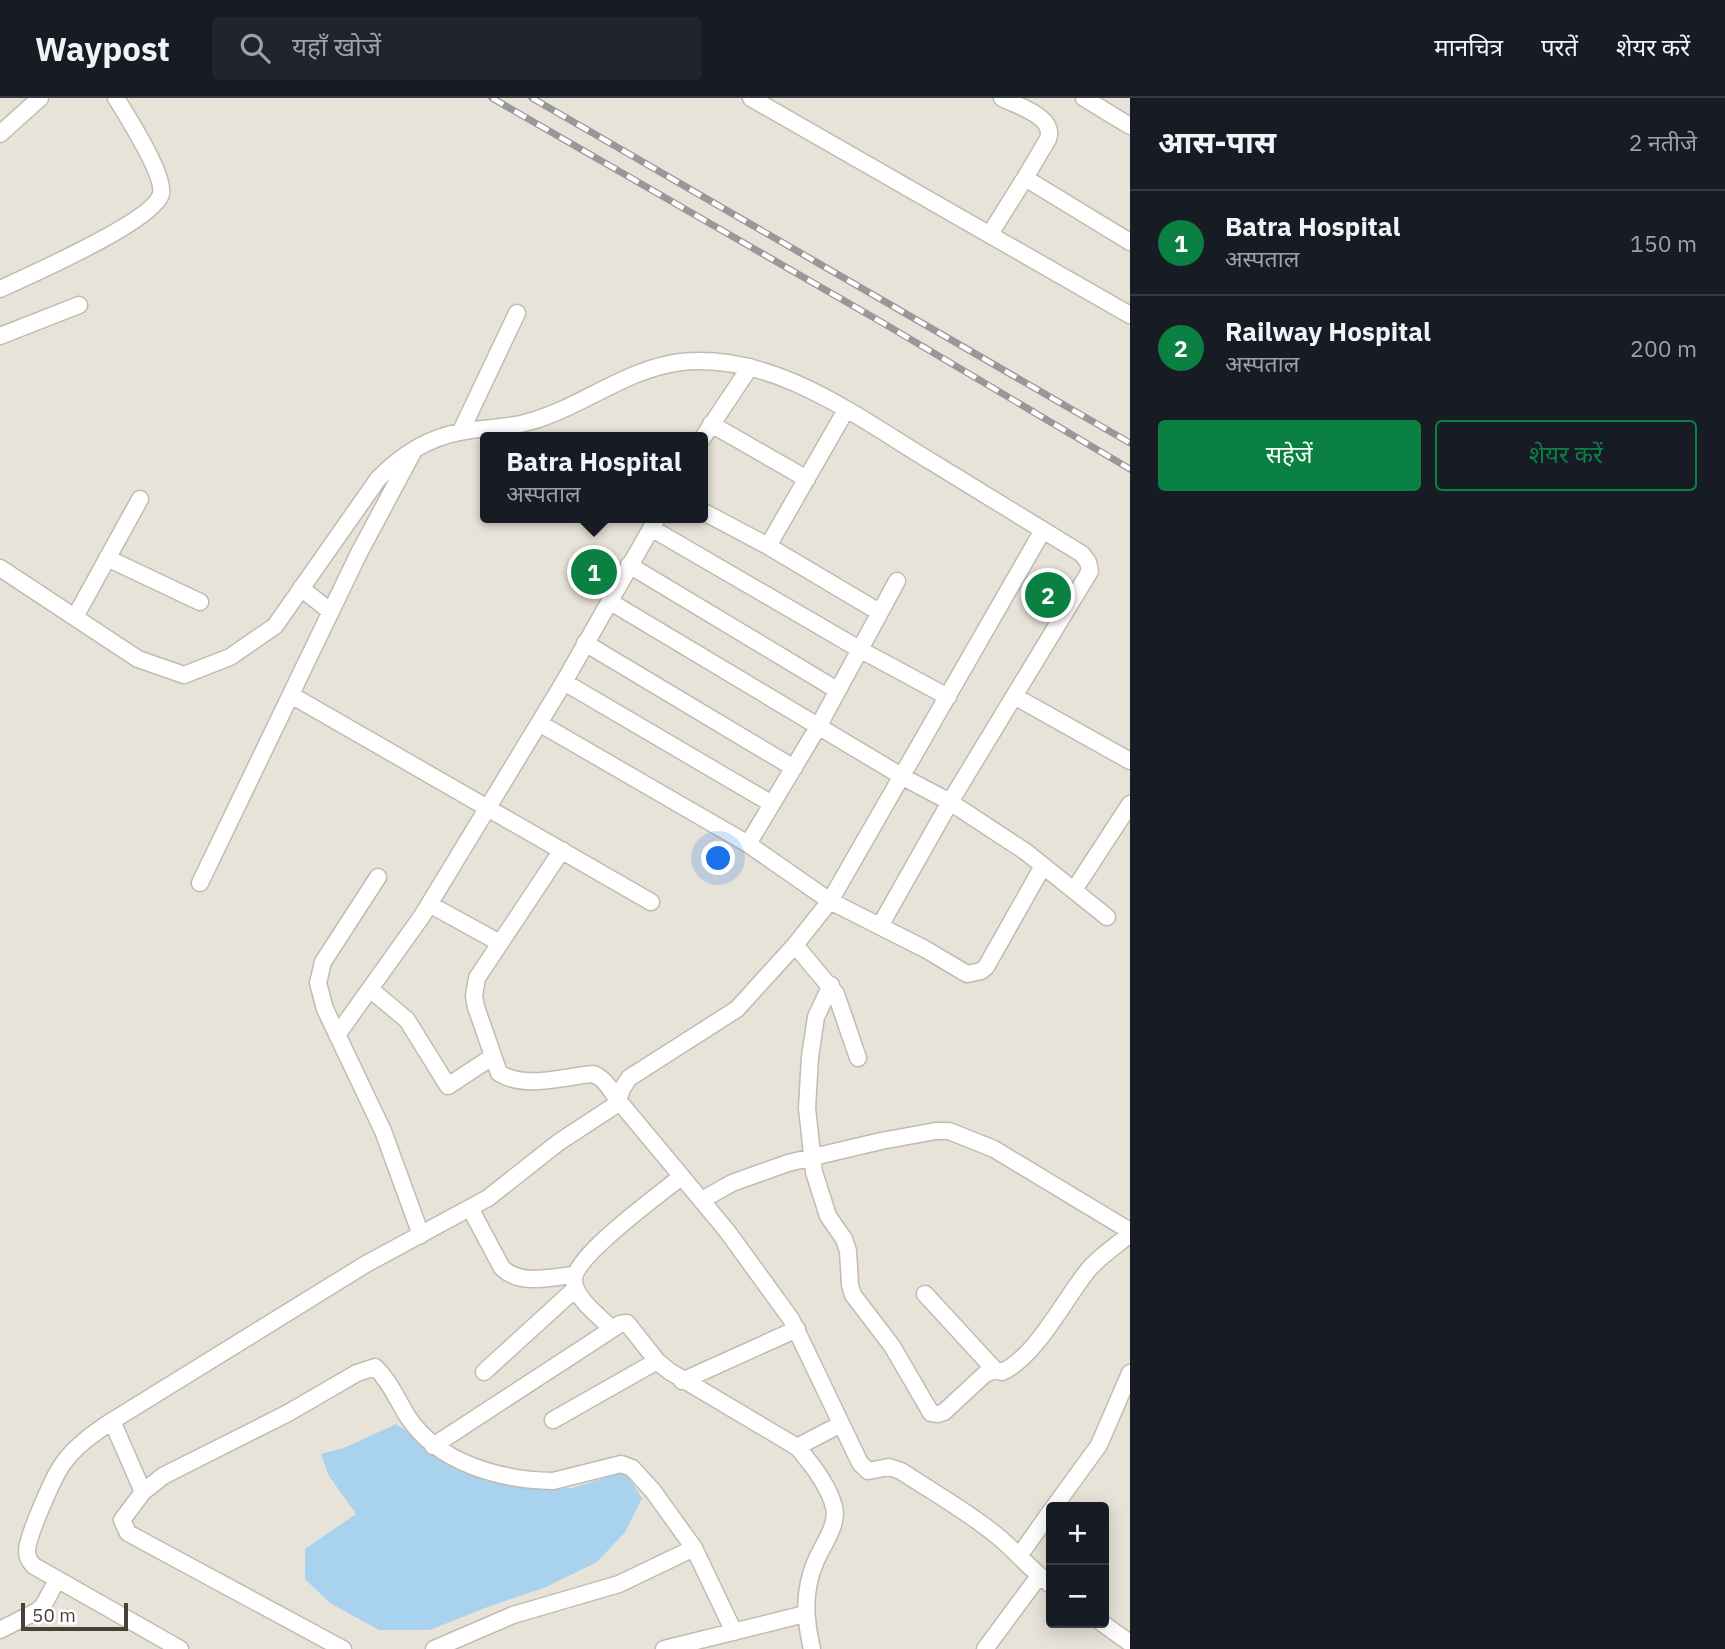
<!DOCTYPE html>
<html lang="hi">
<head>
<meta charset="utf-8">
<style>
	body { margin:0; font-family:"IBM Plex Sans","Noto Sans Devanagari",sans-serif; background:#20242c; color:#f1f3f6 }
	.controls { position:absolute; right:21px; bottom:21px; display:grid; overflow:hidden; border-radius:7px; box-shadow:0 4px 18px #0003 }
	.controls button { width:63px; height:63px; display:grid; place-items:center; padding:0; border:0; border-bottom:2px solid #363941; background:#171b24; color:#f1f3f6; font:35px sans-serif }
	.scale { position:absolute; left:21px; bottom:18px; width:107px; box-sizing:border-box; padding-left:7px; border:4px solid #484138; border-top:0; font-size:19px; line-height:24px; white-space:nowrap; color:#484138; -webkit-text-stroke:5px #fff; paint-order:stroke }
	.you { position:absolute; left:719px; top:761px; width:24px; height:24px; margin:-18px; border:5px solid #fff; border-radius:50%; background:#1a73e8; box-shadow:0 0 0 10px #1a73e833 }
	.badge { display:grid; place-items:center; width:46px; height:46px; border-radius:50%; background:#0b8043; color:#fff; font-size:23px; font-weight:700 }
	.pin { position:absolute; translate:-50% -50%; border:4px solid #fff; box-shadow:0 2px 7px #0006 }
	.popup { position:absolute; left:480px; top:334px; width:228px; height:91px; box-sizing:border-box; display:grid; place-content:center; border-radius:7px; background:#171b24; filter:drop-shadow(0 2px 5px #0005); font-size:23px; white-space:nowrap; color:#9ea1a6 }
	.popup b { font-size:26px; color:#f1f3f6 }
	.popup::after { content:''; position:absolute; left:50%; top:100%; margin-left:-14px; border:14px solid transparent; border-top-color:#171b24 }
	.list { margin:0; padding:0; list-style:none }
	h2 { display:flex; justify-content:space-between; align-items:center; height:91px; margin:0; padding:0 28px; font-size:30px }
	h2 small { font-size:23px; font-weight:400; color:#9ea1a6 }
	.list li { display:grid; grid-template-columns:46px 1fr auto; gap:21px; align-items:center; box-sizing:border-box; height:105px; padding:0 28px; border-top:2px solid #363941 }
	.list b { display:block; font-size:26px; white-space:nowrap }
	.list p { margin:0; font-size:23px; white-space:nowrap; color:#9ea1a6 }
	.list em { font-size:23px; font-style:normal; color:#9ea1a6 }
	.actions { display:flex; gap:14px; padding:21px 28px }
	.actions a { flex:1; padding:16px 0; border:2px solid #0b8043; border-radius:7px; text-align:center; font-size:24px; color:#0b8043 }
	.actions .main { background:#0b8043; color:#fff }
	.icon { flex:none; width:38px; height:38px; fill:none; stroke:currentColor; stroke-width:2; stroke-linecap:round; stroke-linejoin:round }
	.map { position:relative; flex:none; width:1130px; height:1551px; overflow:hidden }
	header { display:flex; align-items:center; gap:42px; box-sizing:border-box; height:98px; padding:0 35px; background:#171b24; border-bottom:2px solid #363941 }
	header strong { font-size:33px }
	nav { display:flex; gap:38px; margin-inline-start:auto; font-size:24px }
	.search { width:490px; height:63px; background:#20242c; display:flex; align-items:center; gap:18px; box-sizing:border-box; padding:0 24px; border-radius:7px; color:#9ea1a6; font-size:26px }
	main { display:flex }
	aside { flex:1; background:#171b24 }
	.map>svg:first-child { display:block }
</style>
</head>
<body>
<header>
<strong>Waypost</strong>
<div class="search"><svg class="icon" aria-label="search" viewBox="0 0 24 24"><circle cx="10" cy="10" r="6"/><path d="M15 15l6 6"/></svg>यहाँ खोजें</div>
<nav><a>मानचित्र</a><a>परतें</a><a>शेयर करें</a></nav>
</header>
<main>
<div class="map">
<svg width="1130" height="1551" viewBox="0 0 1130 1551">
	<rect width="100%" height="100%" fill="#f4f1e9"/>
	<!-- residential -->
	<path fill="#e8e3d8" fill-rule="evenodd" d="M0,0H1130V1551H0ZM486,339H702V420H486ZM1051,1409H1104V1525H1051Z"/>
	<!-- water -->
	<path fill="#a8d2ee" d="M396,1326L466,1375L526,1386L572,1390L625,1374L642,1400L625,1434L597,1464L546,1489L485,1510L430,1532H379L330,1505L305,1481V1451L356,1416L329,1378L321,1356L344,1350Z"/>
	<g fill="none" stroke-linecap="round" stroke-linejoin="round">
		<defs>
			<path id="minor" d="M751,0L1130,217
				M1002,0C1018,8 1056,19 1048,41L1025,80L1130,144
				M1084,0L1130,28
				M0,36L40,0
				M990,136L1025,80
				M0,191C28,178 154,123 161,96C165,77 127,18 116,0
				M0,238L79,207
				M846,312L768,448L879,514
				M711,326L807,381
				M461,333L517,215
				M702,341L750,269
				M702,413L768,448
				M651,430L859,551L948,599
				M107,460L200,504
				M629,467L837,592
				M0,470L138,561L184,577L230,559L275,528L378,381C400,358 428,340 460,334C482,329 506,331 528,324C581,310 625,271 681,264C774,254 857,319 932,364C982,395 1032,425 1082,456L1088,464L1090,473L950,704L880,828
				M301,490L331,514
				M609,503L903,679L950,704L1026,754L1107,819
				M75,519L140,401
				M585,545L794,670
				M564,584L772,706
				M291,597L651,804
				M1014,598L1130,663
				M539,625L748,746L830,803L925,851L967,876L981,873L986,869L1043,768
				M748,746L818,629L897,483
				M562,752L477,880L474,898L476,909L499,975C526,992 564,978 593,976C605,980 611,993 618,1002
				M378,779L323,864L318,885L325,911L383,1033L421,1137
				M200,785L359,455L413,354
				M1074,792L1130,706
				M429,806L500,845
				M795,847L836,896L858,960
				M831,887L816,919L810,959L807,1010L814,1074L828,1118L844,1141L848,1153L850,1187L853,1197L892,1248L931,1315L938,1316L944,1314L985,1276L995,1272L1002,1274C1036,1259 1065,1200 1089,1171C1100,1158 1117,1147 1130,1136
				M370,891L407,922L448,988L492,959
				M337,937L422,818L564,584L657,420
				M617,1006L622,991L629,980L737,911L795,847L830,803L1043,432
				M702,1102L732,1085L788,1065L881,1043L936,1033H949L994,1051L1130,1133
				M470,1110L502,1170C521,1188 550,1179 574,1177
				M925,1196L995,1272
				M611,1230C599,1218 576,1201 574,1184C571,1160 660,1096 681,1079
				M484,1274L575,1191
				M682,1283L797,1231
				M553,1322L657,1263
				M112,1323L143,1394L122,1422L128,1435L343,1551
				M433,1348L620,1226L627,1225L657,1263L669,1273L797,1349L841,1326
				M797,1349C811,1365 829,1388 834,1409C839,1427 821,1449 815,1465C803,1494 805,1521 812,1551
				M143,1394L163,1378L288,1315L357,1275L375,1269C390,1283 397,1302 408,1319C438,1365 500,1382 553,1383L621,1366L632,1370L653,1393L694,1450L734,1534
				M1054,1409L1099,1347L1130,1275
				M1019,1458L1051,1413
				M1102,1525L1130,1545
				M0,1532L37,1513L43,1508L57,1482
				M180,1551L34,1468C30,1464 27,1459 27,1453C27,1439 53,1380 62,1367C75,1348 94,1335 112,1323L366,1166L488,1100L559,1044L617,1006L623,1008L727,1133L791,1221L860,1365L868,1373L889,1369L901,1373C931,1393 963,1411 991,1433C1013,1449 1029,1471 1051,1487
				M434,1551L513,1517L619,1486L694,1450
				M664,1551L805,1516
				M985,1551L1039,1478"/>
		</defs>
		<!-- minor casing -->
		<use href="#minor" stroke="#c2bbaf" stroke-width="19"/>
		<!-- minor -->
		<use href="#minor" stroke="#fff" stroke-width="16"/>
		<defs>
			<path id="rail" d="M492,0L883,225L1130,371
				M532,0L1130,345"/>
		</defs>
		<!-- rail casing -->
		<use href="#rail" stroke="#989898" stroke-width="7"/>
		<!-- rail -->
		<use href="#rail" stroke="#fff" stroke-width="4.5" stroke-dasharray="13" stroke-linecap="butt"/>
	</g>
</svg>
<div class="controls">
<button>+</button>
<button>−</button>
</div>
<div class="scale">50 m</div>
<div class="you"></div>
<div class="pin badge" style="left:594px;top:474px">1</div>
<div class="popup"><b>Batra Hospital</b>अस्पताल</div>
<div class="pin badge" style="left:1048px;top:497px">2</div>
</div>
<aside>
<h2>आस-पास<small>2 नतीजे</small></h2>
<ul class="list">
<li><span class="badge">1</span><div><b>Batra Hospital</b><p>अस्पताल</p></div><em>150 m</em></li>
<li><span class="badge">2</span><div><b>Railway Hospital</b><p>अस्पताल</p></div><em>200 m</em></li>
</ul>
<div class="actions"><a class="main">सहेजें</a><a>शेयर करें</a></div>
</aside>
</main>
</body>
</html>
